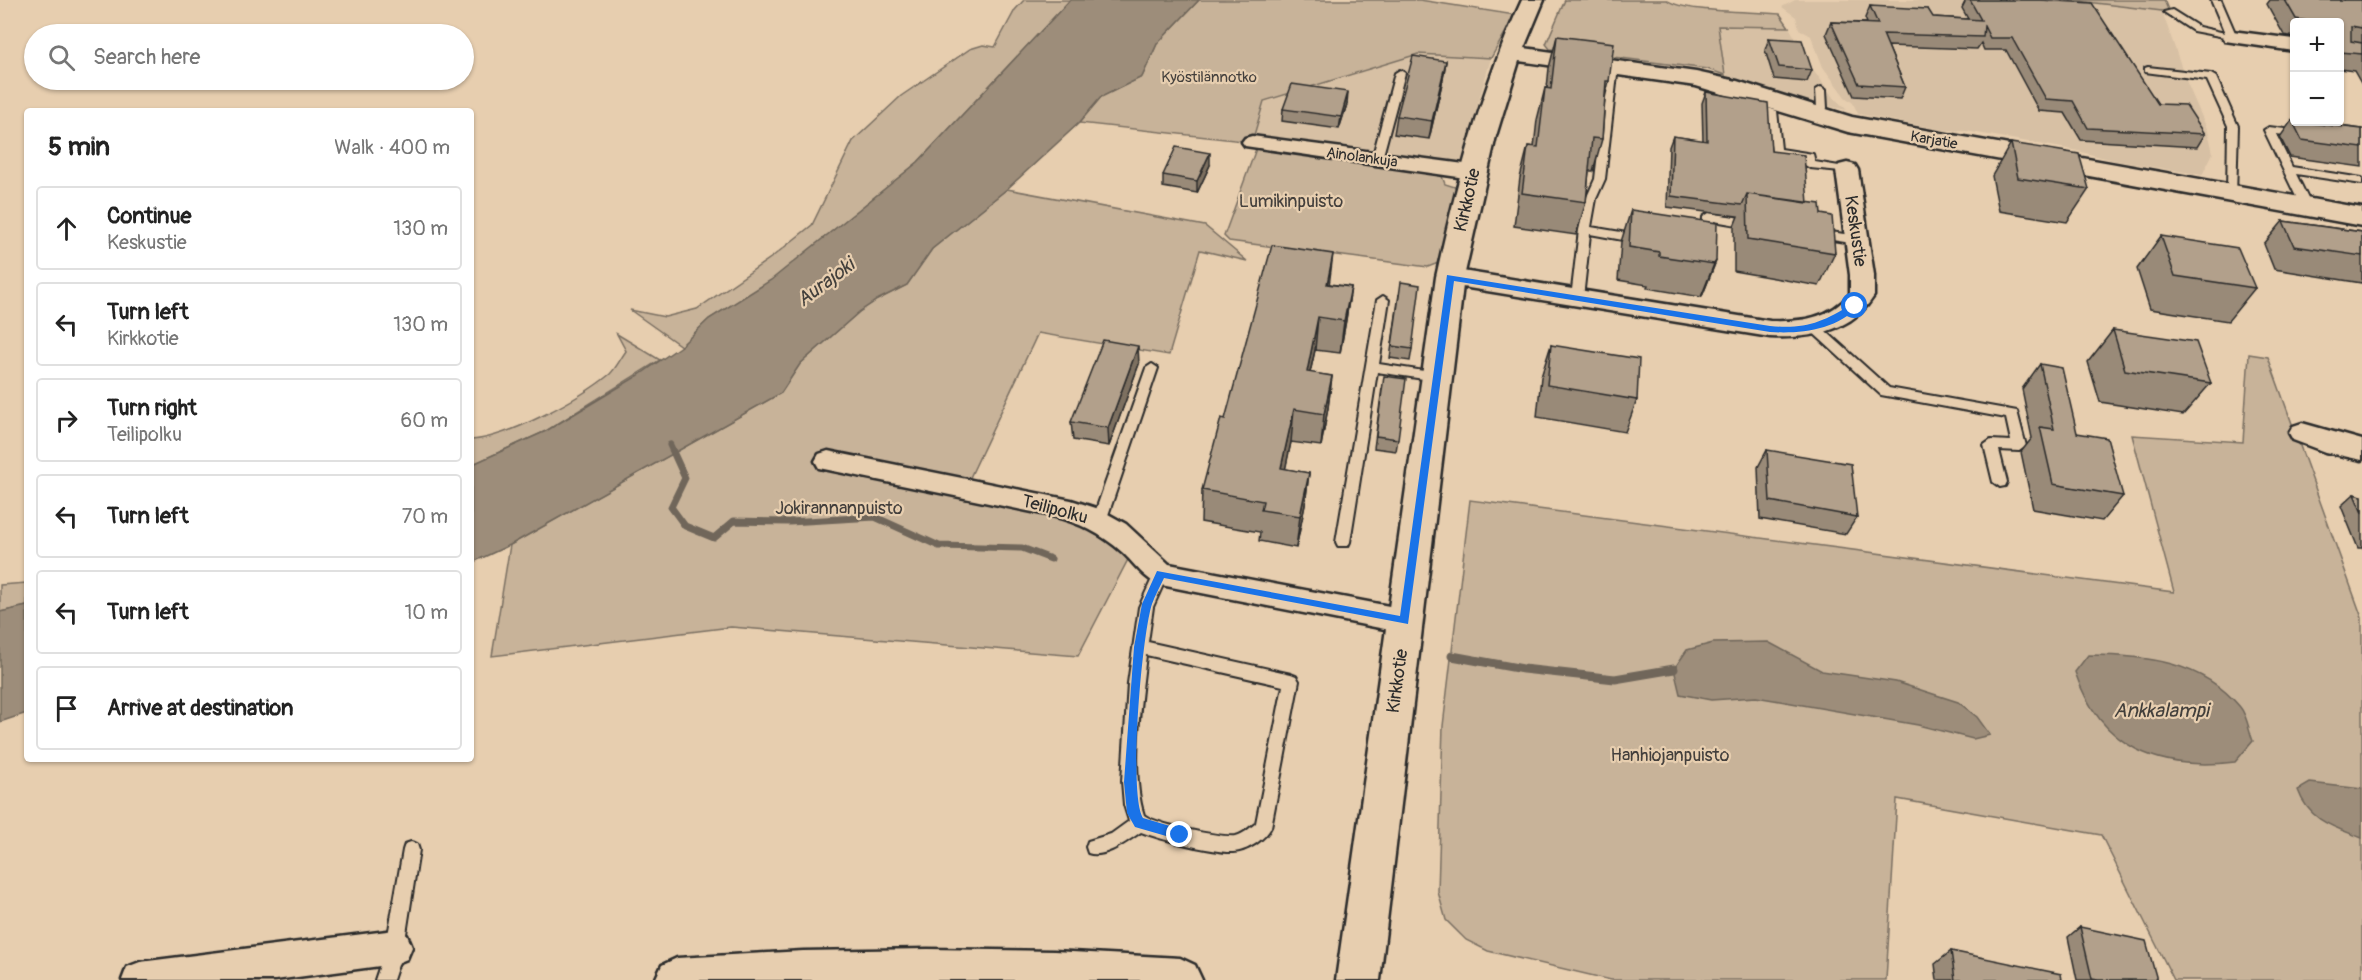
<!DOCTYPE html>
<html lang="en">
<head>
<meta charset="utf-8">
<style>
	body { margin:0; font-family:Pangolin,sans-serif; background:#f2f2f2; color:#222 }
	.controls { position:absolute; right:18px; top:18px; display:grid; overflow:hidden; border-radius:6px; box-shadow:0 2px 4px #0004 }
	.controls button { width:54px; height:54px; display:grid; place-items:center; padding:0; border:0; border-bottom:2px solid #e0e0e0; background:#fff; color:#222; font:30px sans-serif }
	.stop { position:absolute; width:18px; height:18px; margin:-14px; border:4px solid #1a73e8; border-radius:50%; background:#fff }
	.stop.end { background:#1a73e8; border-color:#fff; box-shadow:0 2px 6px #0008 }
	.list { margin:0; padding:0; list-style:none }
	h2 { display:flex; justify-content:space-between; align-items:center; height:78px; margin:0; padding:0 24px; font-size:26px }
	h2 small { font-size:20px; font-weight:400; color:#767676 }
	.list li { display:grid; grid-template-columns:39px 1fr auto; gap:18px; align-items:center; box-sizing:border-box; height:84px; margin:0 12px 12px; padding:0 12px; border:2px solid #e0e0e0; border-radius:6px }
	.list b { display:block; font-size:22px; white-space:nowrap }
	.list p { margin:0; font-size:20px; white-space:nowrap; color:#767676 }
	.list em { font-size:20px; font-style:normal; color:#767676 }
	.icon { flex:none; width:33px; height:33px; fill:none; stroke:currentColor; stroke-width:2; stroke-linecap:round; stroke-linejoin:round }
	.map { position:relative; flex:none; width:2362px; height:980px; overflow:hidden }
	.search { position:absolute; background:#fff; box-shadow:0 2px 4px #0004; left:24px; top:24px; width:450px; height:66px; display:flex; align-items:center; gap:15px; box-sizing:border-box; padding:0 21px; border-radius:33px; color:#767676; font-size:22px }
	.panel { position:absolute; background:#fff; box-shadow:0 2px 4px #0004; left:24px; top:108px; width:450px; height:654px; border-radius:6px }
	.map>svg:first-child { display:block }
</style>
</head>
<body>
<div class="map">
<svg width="2362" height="980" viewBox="0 0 2362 980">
	<rect width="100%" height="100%" fill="#e7ceaf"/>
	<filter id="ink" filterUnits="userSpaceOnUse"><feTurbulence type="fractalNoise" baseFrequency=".0167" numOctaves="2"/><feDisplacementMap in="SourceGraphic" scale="12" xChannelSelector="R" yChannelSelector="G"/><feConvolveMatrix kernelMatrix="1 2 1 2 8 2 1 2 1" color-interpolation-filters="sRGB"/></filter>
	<g filter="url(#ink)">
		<!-- built -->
		<path fill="#d7c0a4" d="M1795,0H2070L2162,11L2187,83L2208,131L2213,153L2202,175L2116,161L2074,150L1966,131L1941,130L1858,114L1853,103L1845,97L1823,67L1811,36L1799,29L1796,17L1782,7Z
			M1718,26L1789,27L1813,69L1832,96L1847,110L1812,103L1725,75Z
			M1418,54L1491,58L1462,160L1450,164L1254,135L1264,102Z"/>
		<!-- green -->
		<path fill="#c8b399" stroke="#7a6f62" stroke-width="1.5" d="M1024,0H1070L918,162L771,281L709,319L681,346L630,310L665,317L697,309L772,257L812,225L853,141L901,96L970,49L983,45L995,47L1015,10Z
			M1199,0H1420L1515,15L1491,58L1418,54L1264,101L1252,142L1079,123L1101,97L1142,77L1157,44Z
			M1565,0H1667C1683,13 1755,11 1780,14L1789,27L1718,26L1725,75L1707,69L1550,49L1546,44Z
			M2070,0H2164L2169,12L2162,11Z
			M1257,146L1441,174L1445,184L1458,188L1441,262L1428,267L1229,241L1224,236Z
			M1007,189L1205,226L1247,261L1200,250L1169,355L1038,333L966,486L1075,512L1136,544L1078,656L731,627L492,656L510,545L781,393L800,364L859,312L877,300L907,285L932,249Z
			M617,334L660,360L546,431L471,465V440C508,438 581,398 610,374C616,368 621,358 626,351Z
			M2249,354L2268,357L2362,618V980H2174L2101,835L1897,799L1886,980H1611L1488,951L1466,940L1446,920L1438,892L1443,726L1470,500L2174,592L2132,435L2243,442Z
			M27,583V606L0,612V585Z"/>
		<!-- water -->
		<path fill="#9d8d7a" stroke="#6f665a" stroke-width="1.5" d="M1070,0H1199L1157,44L1142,77L1101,97L1079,123L1007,189L932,249L907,285L877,300L859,312L800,364L781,393L510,545L471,563V465L546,431L639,375L681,346L709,319L771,280L918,162Z
			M27,606V713L0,722V612Z
			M1768,642L1822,671L1896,682L1958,702L1977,717L1990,735L1973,739L1918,725L1756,697L1711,700L1680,694L1674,669L1687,650L1713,643Z
			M2088,655C2144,655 2202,661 2240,707C2247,715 2249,731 2253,741L2235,762C2159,771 2101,749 2075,672Z
			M2310,783L2362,789V838C2334,827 2309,821 2298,790Z"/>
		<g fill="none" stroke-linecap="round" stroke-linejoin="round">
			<!-- stream-far1 -->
			<path stroke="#6f665a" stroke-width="7" d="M670,445L685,478L671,507L685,526L714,538L734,521L789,522L875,517L939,546L1022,548L1051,559"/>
			<!-- stream -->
			<path stroke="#6f665a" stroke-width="9" d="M1452,656L1523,669L1615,679L1674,669"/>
			<defs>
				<path id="service" d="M2211,0H2221L2237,37L2235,39L2193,31L2164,12L2172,10L2199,27L2225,33Z
					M1613,63L1618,66L1605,179L1596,199L1591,227L1639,235L1645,239L1639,243L1590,234L1583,298L1577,302L1571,298L1579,230L1586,199L1595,179L1608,66Z
					M2148,67L2211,74L2216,77L2238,126L2236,196L2232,197L2227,194L2228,126L2207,80L2145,72V68Z
					M1400,70L1405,73L1382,159L1381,161H1373L1372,159L1395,73Z
					M1821,87L1826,90L1827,108L1823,118L1819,119L1814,116L1817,108L1816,90Z
					M1751,102L1777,111L1781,149L1813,154L1815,162L1851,168V172L1810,168L1805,165L1804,158L1772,153L1767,113L1747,107L1746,105Z
					M2269,127L2301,131L2306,134L2301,137L2276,134L2292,167L2362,178V184L2296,174L2312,207L2310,209H2302L2264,130Z
					M1709,213L1754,220L1760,224L1754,228L1714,221V240L1708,244L1702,240L1703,217Z
					M1818,230L1857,236L1863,240L1857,244L1814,237L1812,234Z
					M1383,296L1389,300L1379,364L1437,373L1443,377L1437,381L1377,372L1350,542L1348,546H1338L1336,542L1377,300Z
					M1814,323L1818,324L1889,388L2017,411L2026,446L2019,451L1999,450L2007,482L2005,486L2000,487L1993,482L1984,445L1991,440L2011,441L2006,418L1881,395L1810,330L1808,327Z
					M1152,364L1158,368L1106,521L1104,525H1094L1092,521L1146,368Z
					M1161,568L1166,570L1168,574L1153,607L1148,642L1291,674L1296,676L1299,681L1271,827C1265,840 1247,851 1233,852C1215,853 1158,839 1141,832C1127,841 1105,859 1088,853L1086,847L1088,841L1111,834L1129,821L1124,805L1122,781L1128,683L1139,607L1156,570ZM1146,655L1283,686L1256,823C1250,828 1244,834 1236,836C1222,838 1154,824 1144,815C1130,773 1141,700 1146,655Z
					M411,842L417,844L419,850L404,947L393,980H375L386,947L403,850L405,844Z"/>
				<path id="minor" d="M2232,31L2294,39V51L2225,41L2222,37Z
					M1252,136L1472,165L1480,167L1483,172L1480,177L1472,179L1245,146L1242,142L1245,138Z
					M1847,163L1855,165L1858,170L1874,275V296C1852,332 1809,339 1770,337L1450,285L1442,282L1438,277L1442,272L1450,269L1770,321C1801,322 1829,319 1850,294V275L1836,170L1839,165Z
					M2302,423L2362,440V460L2325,452L2293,440L2289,433L2293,426Z
					M828,451L1071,500L1099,509L1126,524L1169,564L1405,609L1415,612L1420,621L1415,630L1405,633L1161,585C1145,580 1135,564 1122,552C1102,534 1078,522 1052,516L819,468L815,461L819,454Z
					M395,930L407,935L412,947L407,959L395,964L275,980H122L127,967L140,962Z"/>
				<path id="tertiary" d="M1522,0H1544L1524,48L1696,72L1737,81L1852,117L2362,208V226L1848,132L1696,86L1519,61L1496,136L1464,277L1380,980H1336L1436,277C1457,181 1481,88 1522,0Z"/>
				<path id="trunk" d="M928,949L1054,951L1180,958L1195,965L1202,980H655L662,965L677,958L803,951Z"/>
			</defs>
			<!-- service casing -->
			<use href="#service" stroke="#2b2b2b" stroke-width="4"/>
			<!-- minor casing -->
			<use href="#minor" stroke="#2b2b2b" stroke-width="5"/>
			<!-- tertiary casing -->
			<use href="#tertiary" stroke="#2b2b2b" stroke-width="5"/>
			<!-- trunk casing -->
			<use href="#trunk" stroke="#2b2b2b" stroke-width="5"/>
			<!-- service -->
			<use href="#service" fill="#e7ceaf" fill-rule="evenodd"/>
			<!-- minor -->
			<use href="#minor" fill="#e7ceaf" fill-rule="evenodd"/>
			<!-- tertiary -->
			<use href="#tertiary" fill="#e7ceaf" fill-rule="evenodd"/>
			<!-- trunk -->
			<use href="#trunk" fill="#e7ceaf" fill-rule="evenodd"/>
		</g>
		<!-- wall -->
		<path fill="#998a78" stroke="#2b2b2b" stroke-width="1.5" d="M1966,0H2040L2158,104L2205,134L2197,147L2081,140L2065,113L2039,111L2006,50H1984L1981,43L1977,49L1888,46L1905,87L1900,99L1854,96L1826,34L1831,22L1867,23L1865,18L1870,6L1933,17L1968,19L1962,8Z
			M2270,0H2362V85L2354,71L2340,69V22H2295V37L2284,35L2267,4Z
			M1557,36L1609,81L1605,98L1602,139L1593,171H1589L1586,202L1576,235L1514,226L1520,178L1528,146L1534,147L1537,120L1545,88H1547L1549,68Z
			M1769,38L1812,70L1807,82L1774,79L1765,50Z
			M1446,61L1443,79L1429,139L1394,134L1397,116Z
			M1706,92L1771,151L1808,203L1821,214L1835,253L1819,286L1734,271V226L1738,216L1667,207L1669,147L1673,136L1703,141L1702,103Z
			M1347,104L1339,129L1282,121L1283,109Z
			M2292,120L2362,129V167L2290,157L2280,137Z
			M2011,143L2089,189L2067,222L1999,211L1992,176Z
			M1210,165L1197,193L1163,187V175Z
			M1631,210L1716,261L1703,294L1701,297L1647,288L1648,285L1618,280L1621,242Z
			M2283,221L2362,232V283L2274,269L2264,244Z
			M2161,236L2255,288L2228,321L2150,309L2137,269Z
			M1330,284L1351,287L1346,320L1340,353L1315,350L1310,373L1332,376L1328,408L1321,446L1291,442L1285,469L1309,473L1305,505L1296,548L1259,541L1260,532L1201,522L1202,490Z
			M1399,294L1412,349L1410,361L1390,358Z
			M2113,330L2211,383L2183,415L2100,402L2088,362Z
			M1551,345L1637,400L1625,432L1537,417L1541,377Z
			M1139,364L1109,446L1073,440L1071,422Z
			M2040,364L2077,433L2123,496L2102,521L2033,509L2021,452L2032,438L2022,389Z
			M1382,388L1398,439L1396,451L1374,448Z
			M1767,450L1857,517L1846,534L1760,519L1758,467Z
			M2354,494L2362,496V548H2358L2341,506Z
			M2080,927L2157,980H2077L2068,937Z
			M1951,951L2062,980H1937L1935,964Z"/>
		<!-- shaded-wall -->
		<path fill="#7d7061" stroke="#2b2b2b" stroke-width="1.5" d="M1446,61L1443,79L1429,139L1432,121Z
			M1348,92L1347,104L1339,129L1341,117Z
			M1210,153V165L1197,193V181Z
			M1333,254L1329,286L1327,284Z
			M1716,261L1703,294L1701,297L1714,264Z
			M1351,287L1346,320L1340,353L1344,321Z
			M1318,317L1315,350L1303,404L1307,372Z
			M1138,346L1139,364L1109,446L1108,428Z
			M1332,376L1328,408L1321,446L1324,414Z
			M1294,409L1291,442L1279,500L1281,468Z
			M1309,473L1305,505L1296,548L1300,516Z"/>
		<!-- building -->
		<path fill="#b2a08b" stroke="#2b2b2b" stroke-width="1.5" d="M1970,0H2040L2092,3L2158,104L2186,105L2205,134L2088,128L2073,101L2046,99L2012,38H1990L1984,26L1983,37L1883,34L1905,87L1859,84L1831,22L1878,24L1870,6L1928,9L1933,17L1981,20Z
			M2285,0H2362V28L2351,26V41L2362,43V54L2340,52V22H2307V21L2296,19Z
			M1557,36L1614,43L1609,81H1606L1602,139L1592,138L1586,202L1522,193L1528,146L1538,147L1545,88L1551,89Z
			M1769,38L1802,40L1812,70L1779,67Z
			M1413,56L1446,61L1432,121L1397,116Z
			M1292,84L1348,92L1341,117L1283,109Z
			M1706,92L1768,103L1771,151L1804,155L1808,203L1747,194L1742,205L1671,196L1673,136L1707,141Z
			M2292,120L2295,121V122H2302L2362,129V148L2302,140Z
			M2011,143L2079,154L2089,189L2018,178Z
			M1176,147L1210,153L1197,181L1163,175Z
			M1747,194L1820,204L1821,214L1832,216L1835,253L1748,239Z
			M1631,210L1717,223L1716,261L1714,264L1659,256V252L1629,247Z
			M2283,221L2362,232V256L2294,246Z
			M2161,236L2238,248L2255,288L2175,276Z
			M1272,245L1333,254L1327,284L1351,287L1344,321L1318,317L1307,372L1332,376L1324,414L1294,409L1281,468L1309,473L1300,516L1261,510L1263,501L1202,490L1221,418L1225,419Z
			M1401,282L1420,285L1412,349L1392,346Z
			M2113,330L2196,342L2211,383L2125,370Z
			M1103,340L1138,346L1108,428L1071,422Z
			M1551,345L1639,359L1637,400L1547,385Z
			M2040,364L2062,368L2077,433L2107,438L2123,496L2053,484L2040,427L2054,429Z
			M1384,376L1406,379L1398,439L1376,436Z
			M1767,450L1851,464L1857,517L1770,501Z
			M2354,494L2362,496V513Z
			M2080,927L2146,941L2157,980H2098L2092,979Z
			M1951,951L2061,974L2062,980H1955Z"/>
	</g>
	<!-- route -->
	<path fill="#1a73e8" d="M1447,275L1770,326C1805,329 1822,323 1852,304L1859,306C1836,330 1801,334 1770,332L1454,281L1408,624L1164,578C1160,587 1155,595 1152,604C1142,634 1128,795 1143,818L1180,829L1186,835L1180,840L1135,827L1127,813L1124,782L1134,647L1142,604L1157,571L1400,616Z"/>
	<g text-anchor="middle" stroke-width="4.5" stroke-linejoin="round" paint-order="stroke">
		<!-- far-park labels -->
		<g font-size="15" fill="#433f3c" stroke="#e7ceaf">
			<text x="1209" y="82">Kyöstilännotko</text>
		</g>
		<!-- far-street labels -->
		<g font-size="15" fill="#2b2b2b" stroke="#e7ceaf">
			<text transform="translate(1934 140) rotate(10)" y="5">Karjatie</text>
			<text transform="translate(1362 157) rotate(8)" y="5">Ainolankuja</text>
		</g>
		<!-- street labels -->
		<g font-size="18" fill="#2b2b2b" stroke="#e7ceaf">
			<text transform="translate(1467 200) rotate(-77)" y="6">Kirkkotie</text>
			<text transform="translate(1856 231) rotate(82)" y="6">Keskustie</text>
			<text transform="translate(1055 509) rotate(15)" y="6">Teilipolku</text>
			<text transform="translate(1397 681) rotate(-82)" y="6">Kirkkotie</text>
		</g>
		<!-- park labels -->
		<g font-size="18" fill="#433f3c" stroke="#e7ceaf">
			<text x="1291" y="207">Lumikinpuisto</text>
			<text x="839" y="514">Jokirannanpuisto</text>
			<text x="1670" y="761">Hanhiojanpuisto</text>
		</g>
		<!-- water labels -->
		<g font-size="20" font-style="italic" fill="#423f3b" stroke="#e7ceaf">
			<text transform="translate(825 282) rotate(-37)" y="7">Aurajoki</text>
			<text x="2161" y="717">Ankkalampi</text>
		</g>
	</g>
</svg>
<div class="controls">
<button>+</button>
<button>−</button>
</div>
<div class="stop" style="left:1855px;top:306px"></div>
<div class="stop end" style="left:1180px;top:835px"></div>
<div class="search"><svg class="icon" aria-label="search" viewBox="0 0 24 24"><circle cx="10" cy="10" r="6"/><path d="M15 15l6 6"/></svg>Search here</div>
<section class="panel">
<h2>5 min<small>Walk · 400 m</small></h2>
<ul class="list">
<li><svg class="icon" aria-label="ahead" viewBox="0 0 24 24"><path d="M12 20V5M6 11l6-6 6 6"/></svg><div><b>Continue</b><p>Keskustie</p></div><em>130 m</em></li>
<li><svg class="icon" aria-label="left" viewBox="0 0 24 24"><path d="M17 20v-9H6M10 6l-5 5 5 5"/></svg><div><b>Turn left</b><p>Kirkkotie</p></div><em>130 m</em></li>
<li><svg class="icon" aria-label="right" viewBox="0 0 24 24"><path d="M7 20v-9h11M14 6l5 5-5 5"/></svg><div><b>Turn right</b><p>Teilipolku</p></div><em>60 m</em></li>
<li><svg class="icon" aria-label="left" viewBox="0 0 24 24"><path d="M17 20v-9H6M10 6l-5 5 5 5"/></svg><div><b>Turn left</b></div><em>70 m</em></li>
<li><svg class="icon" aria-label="left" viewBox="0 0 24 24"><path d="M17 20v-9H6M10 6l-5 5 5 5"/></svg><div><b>Turn left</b></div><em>10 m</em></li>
<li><svg class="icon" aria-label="arrive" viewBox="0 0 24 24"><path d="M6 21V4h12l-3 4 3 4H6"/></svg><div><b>Arrive at destination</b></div></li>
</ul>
</section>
</div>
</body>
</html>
